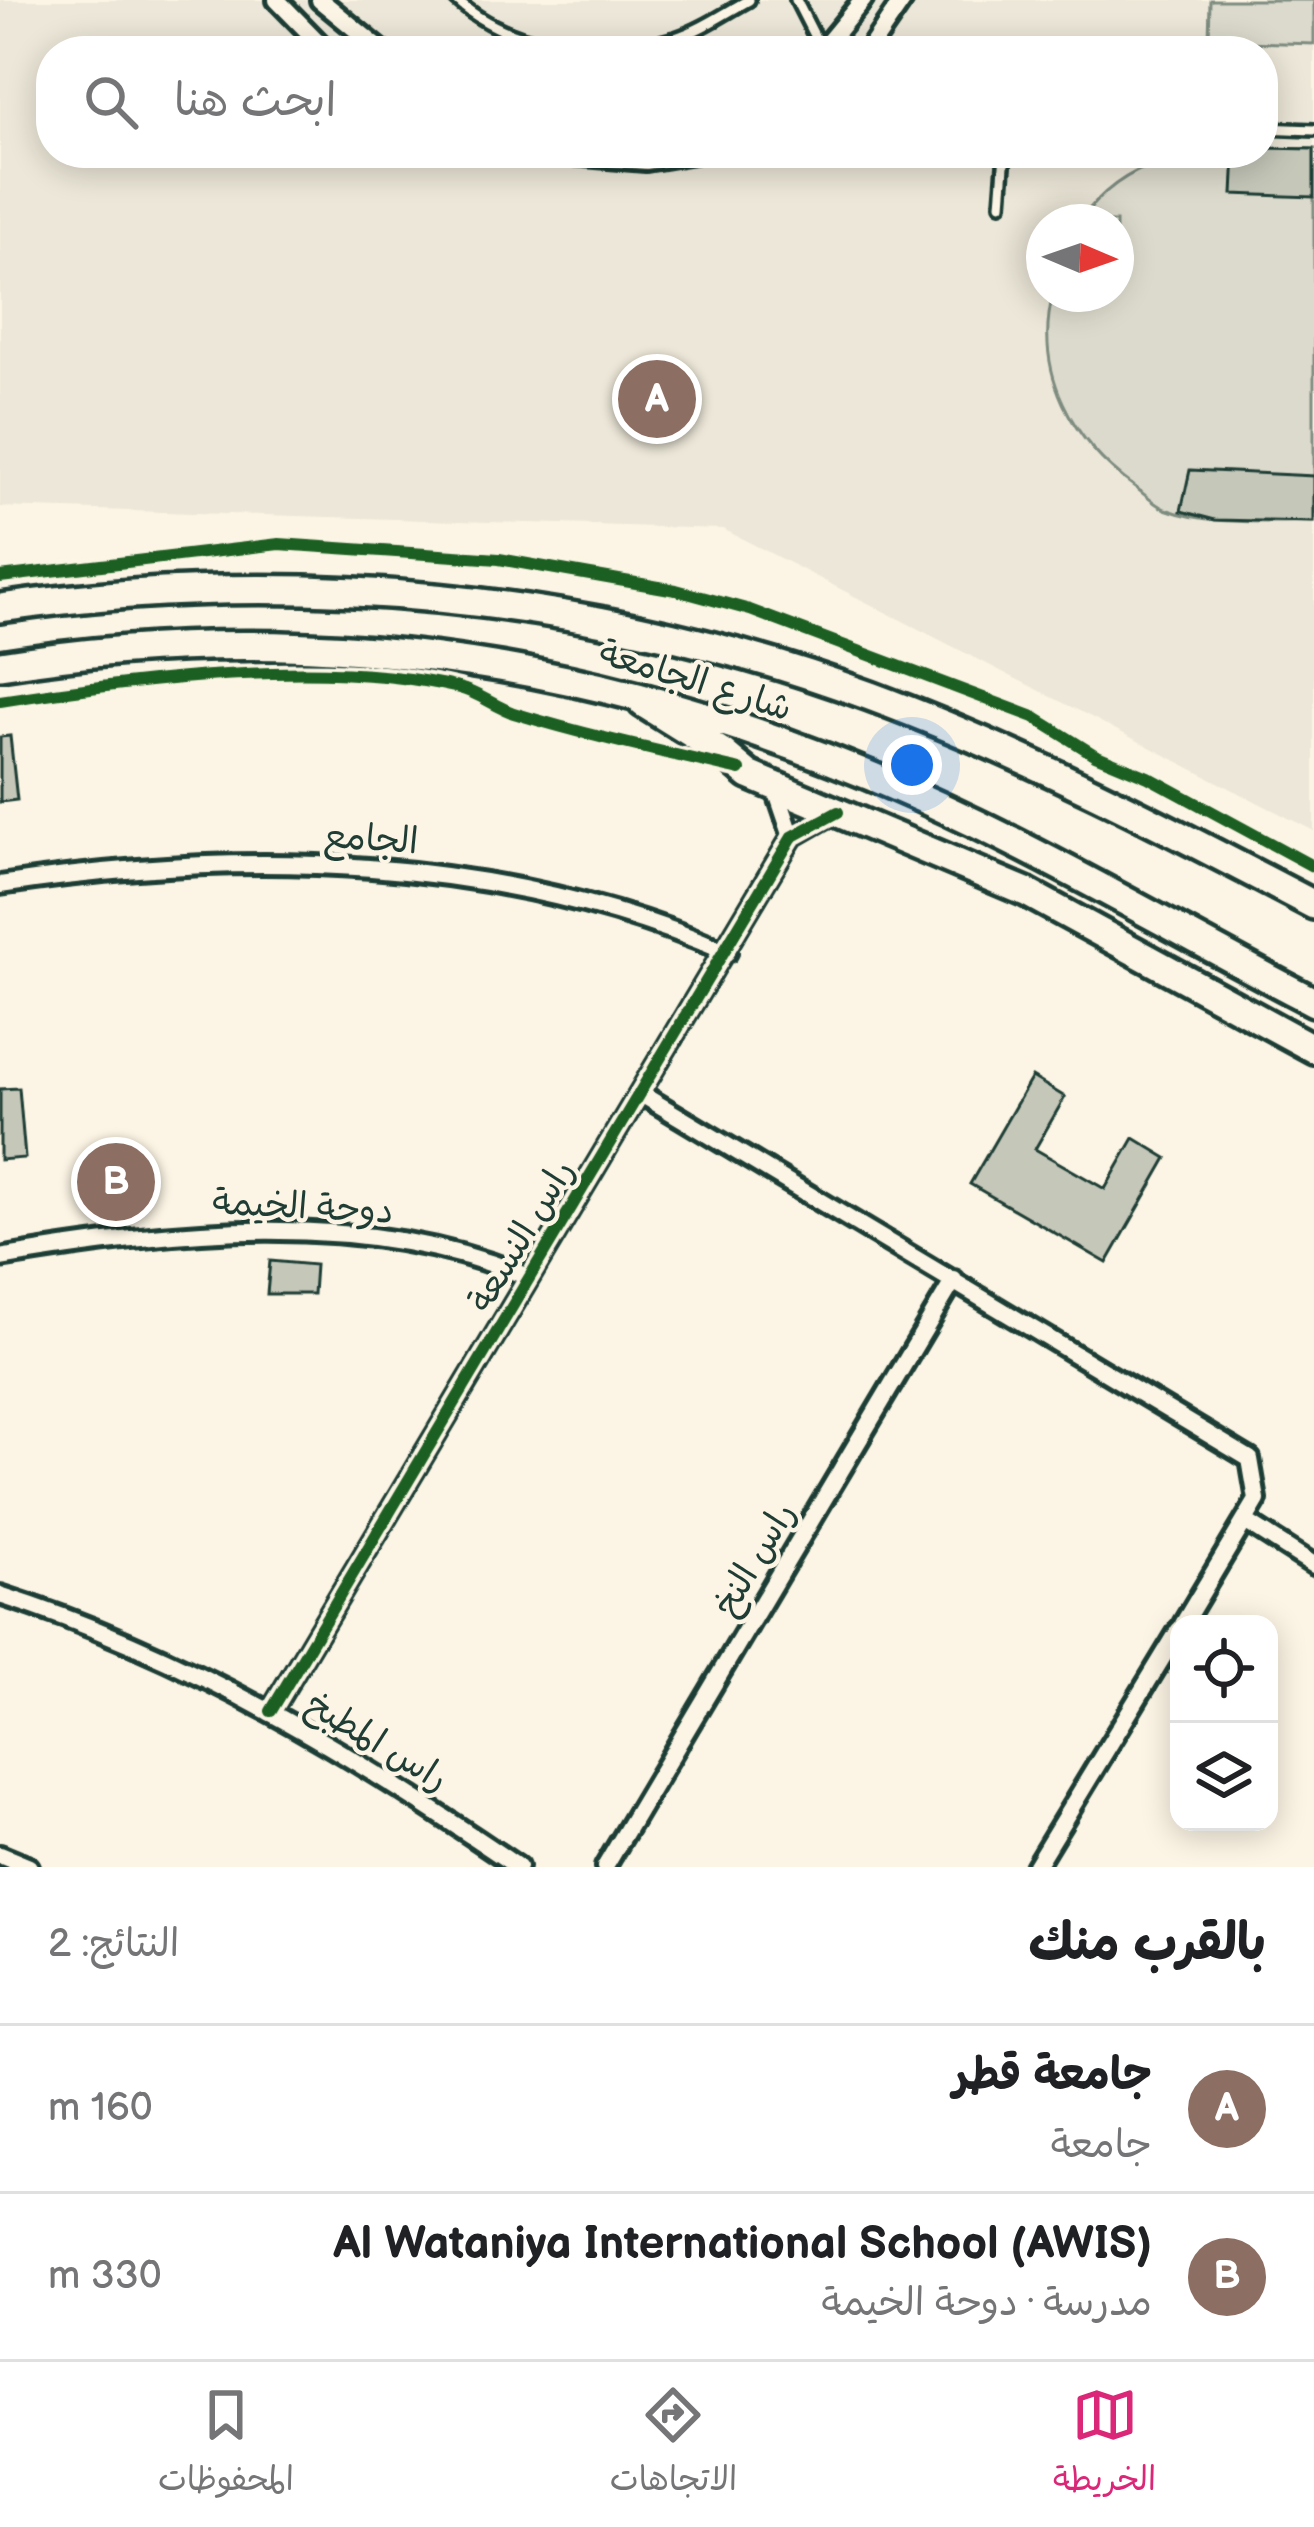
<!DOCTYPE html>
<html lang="ar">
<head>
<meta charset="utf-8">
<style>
	body { margin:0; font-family:"Balsamiq Sans","Playpen Sans Arabic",sans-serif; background:#f2f2f2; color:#202124; direction:rtl }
	.controls { position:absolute; right:36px; bottom:36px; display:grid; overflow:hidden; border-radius:24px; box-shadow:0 6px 30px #0003 }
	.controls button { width:108px; height:108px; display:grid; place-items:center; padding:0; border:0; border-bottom:3px solid #e0e0e0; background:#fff; color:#202124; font:60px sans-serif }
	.compass { position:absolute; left:1026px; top:204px; width:108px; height:108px; border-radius:50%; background:#fff; box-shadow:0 6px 30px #0003; rotate:92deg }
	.you { position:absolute; left:912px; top:765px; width:42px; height:42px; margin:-30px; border:9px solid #fff; border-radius:50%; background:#1a73e8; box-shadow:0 0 0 18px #1a73e833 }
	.badge { display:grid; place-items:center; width:78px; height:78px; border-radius:50%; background:#db2777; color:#fff; font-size:39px; font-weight:700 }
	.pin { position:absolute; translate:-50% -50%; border:6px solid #fff; box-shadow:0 3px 12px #0006 }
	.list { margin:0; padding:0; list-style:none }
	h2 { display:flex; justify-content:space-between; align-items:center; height:156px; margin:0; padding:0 48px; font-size:51px }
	h2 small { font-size:39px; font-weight:400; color:#757577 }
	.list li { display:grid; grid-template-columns:78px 1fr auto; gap:36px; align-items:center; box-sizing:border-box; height:168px; padding:0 48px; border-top:3px solid #e0e0e0 }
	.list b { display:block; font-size:45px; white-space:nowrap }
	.list p { margin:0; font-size:39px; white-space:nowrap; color:#757577 }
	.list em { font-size:39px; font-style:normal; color:#757577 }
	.icon { flex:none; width:66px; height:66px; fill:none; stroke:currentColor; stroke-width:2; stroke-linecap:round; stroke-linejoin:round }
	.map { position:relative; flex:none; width:1314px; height:1867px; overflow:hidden; direction:ltr }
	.search { position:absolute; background:#fff; box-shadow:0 6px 30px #0003; left:36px; right:36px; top:36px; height:132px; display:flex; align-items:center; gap:30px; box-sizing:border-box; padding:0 42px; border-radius:48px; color:#757577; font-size:45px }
	.sheet { height:492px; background:#fff }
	nav { display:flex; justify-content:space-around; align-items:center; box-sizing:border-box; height:168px; border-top:3px solid #e0e0e0; background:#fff; font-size:33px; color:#757577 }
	nav a { display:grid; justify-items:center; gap:6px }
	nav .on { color:#db2777 }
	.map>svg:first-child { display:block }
</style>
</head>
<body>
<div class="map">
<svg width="1314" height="1867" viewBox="0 0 1314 1867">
	<rect width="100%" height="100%" fill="#fcf5e5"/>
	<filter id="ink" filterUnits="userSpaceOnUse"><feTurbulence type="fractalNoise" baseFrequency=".00833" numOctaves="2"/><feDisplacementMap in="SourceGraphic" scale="24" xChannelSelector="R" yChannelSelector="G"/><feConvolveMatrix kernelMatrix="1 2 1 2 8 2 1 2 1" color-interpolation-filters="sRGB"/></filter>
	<g filter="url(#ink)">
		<!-- built -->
		<path fill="#ece7d8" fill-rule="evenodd" d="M0,0H1314V831L723,529L0,507ZM51,51H1263V153H51ZM1044,222H1116V294H1044Z"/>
		<!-- green -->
		<path fill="#dcdacc" stroke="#7e8c80" stroke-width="3" d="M1210,0H1314V44L1209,41Z
			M1263,148L1314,149V522C1266,521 1211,526 1165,509C1155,505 1144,494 1135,487C1073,443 1033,372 1053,294H1116V222H1079C1127,154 1188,153 1263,153Z"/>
		<!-- building -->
		<path fill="#c5c7b9" stroke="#1f3d34" stroke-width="3" d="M1263,148L1314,149V197L1233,194L1235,153H1263Z
			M1190,470L1314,476V522L1215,520L1181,511Z
			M10,736L17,800L0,802V737Z
			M1032,1077L1065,1097L1035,1149L1105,1189L1134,1138L1167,1158L1107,1263L970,1184Z
			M19,1088L25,1158L0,1160V1089Z
			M270,1261L315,1265L313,1294H267Z"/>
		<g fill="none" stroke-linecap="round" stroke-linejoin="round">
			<defs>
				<path id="lane" d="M456,0C513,51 605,60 675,38C701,30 725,13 749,0
					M796,0L821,49
					M1263,128L1314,130
					M1001,204L1005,153"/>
				<path id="street" d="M277,0L327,51
					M320,0L382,51
					M821,51L863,0
					M868,51L903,0
					M546,153L646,161L694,153
					M775,787L792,837
					M0,885C242,848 499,854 727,952
					M641,1094L1250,1459L1257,1500L1183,1624
					M0,1258C172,1229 362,1208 528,1277
					M1245,1521L1314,1565
					M0,1595C191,1656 354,1755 518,1867
					M271,1711L792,837L834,813
					M0,1855L29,1867
					M605,1867L954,1280
					M1035,1867L1179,1630"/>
				<path id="primary" d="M0,608C290,567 594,594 870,696C1024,753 1169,829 1314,905
					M0,665C344,610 666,673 977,824C1091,879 1201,944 1314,1002
					M643,703L723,753L749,775L1026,892L1314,1049"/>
			</defs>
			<!-- lane casing -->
			<use href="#lane" stroke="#1f3d34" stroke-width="18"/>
			<!-- street casing -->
			<use href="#street" stroke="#1f3d34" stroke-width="26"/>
			<!-- primary casing -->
			<use href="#primary" stroke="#1f3d34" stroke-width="36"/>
			<!-- lane -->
			<use href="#lane" stroke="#fcf5e5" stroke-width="9"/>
			<!-- street -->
			<use href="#street" stroke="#fcf5e5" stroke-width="16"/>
			<!-- primary -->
			<use href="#primary" stroke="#fcf5e5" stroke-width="27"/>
			<defs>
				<path id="cycleway" d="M0,577L279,544L499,559L676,590L750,610L1034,717L1095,755L1148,777L1314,867
					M0,701C135,680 326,656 459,688C480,693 496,708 517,714C589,736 667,753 740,770
					M271,1711L792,837L838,812"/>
			</defs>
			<!-- cycleway casing -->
			<use href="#cycleway" stroke="#fcf5e5" stroke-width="20"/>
			<!-- cycleway -->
			<use href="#cycleway" stroke="#1b5e20" stroke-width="12"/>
		</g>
	</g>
	<g text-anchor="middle" stroke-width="9" stroke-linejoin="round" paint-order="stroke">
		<!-- street labels -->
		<g font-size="36" fill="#1f3d34" stroke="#fcf5e5">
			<text transform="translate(696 679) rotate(17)" y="13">شارع الجامعة</text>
			<text transform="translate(371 837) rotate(4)" y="13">الجامع</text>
			<text transform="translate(303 1205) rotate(3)" y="13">دوحة الخيمة</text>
			<text transform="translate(520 1235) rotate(-59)" y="13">راس النسعة</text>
			<text transform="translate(753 1558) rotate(-59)" y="13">راس النخ</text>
			<text transform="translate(378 1740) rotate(31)" y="13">راس المطبخ</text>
		</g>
	</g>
</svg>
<div class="controls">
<button><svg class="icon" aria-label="locate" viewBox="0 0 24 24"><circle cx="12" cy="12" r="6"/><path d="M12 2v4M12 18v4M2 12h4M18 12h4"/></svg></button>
<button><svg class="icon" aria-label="layers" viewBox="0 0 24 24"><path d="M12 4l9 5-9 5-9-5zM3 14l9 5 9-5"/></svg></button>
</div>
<svg class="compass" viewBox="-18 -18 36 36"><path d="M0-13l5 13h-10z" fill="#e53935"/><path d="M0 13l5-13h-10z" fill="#757577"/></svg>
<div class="you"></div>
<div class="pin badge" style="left:657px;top:399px;background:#8d6e63">A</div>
<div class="pin badge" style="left:116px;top:1182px;background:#8d6e63">B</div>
<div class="search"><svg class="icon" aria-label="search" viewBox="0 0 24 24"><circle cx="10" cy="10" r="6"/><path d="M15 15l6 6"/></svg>ابحث هنا</div>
</div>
<section class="sheet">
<h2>بالقرب منك<small>النتائج: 2</small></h2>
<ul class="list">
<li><span class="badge" style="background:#8d6e63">A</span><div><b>جامعة قطر</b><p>جامعة</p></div><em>160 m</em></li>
<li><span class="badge" style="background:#8d6e63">B</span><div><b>Al Wataniya International School (AWIS)</b><p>مدرسة · دوحة الخيمة</p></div><em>330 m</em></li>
</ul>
</section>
<nav>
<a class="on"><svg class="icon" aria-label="map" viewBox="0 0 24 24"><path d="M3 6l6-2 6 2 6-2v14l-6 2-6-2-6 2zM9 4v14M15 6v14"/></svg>الخريطة</a>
<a><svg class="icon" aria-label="directions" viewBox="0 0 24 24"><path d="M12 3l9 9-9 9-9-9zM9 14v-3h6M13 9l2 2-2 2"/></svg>الاتجاهات</a>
<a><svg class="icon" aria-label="saved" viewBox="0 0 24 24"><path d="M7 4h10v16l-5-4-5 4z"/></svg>المحفوظات</a>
</nav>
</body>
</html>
